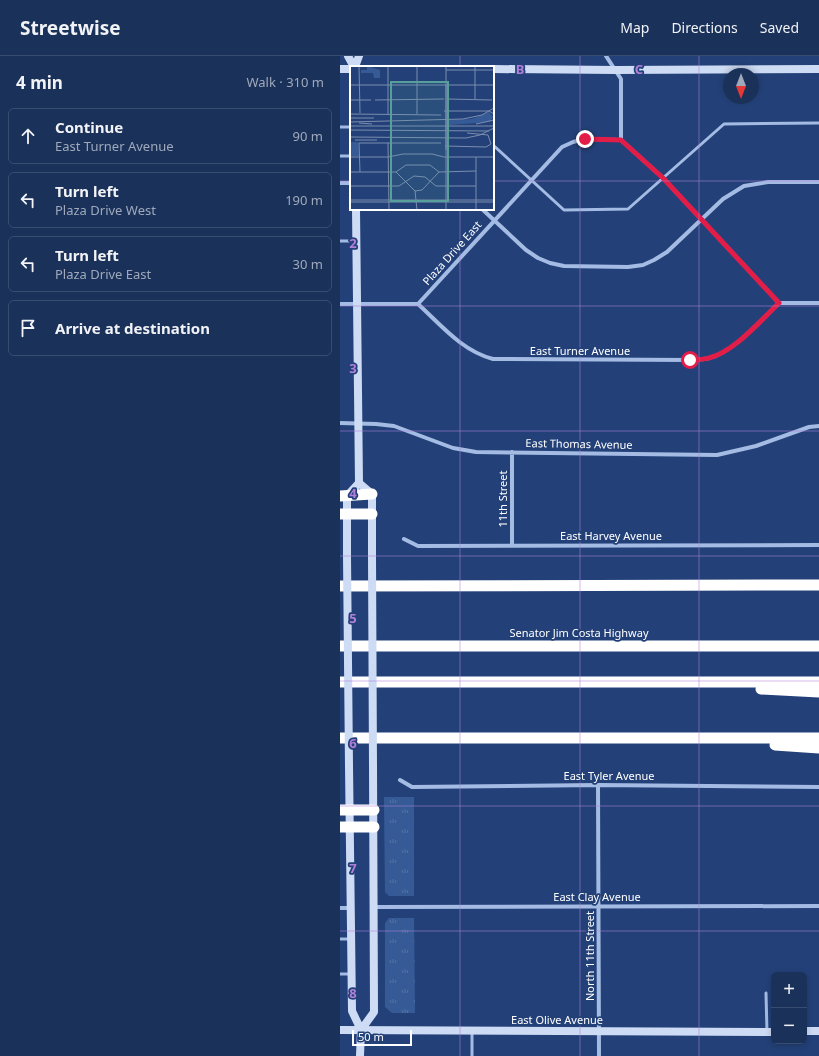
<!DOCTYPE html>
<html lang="en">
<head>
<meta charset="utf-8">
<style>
	body { margin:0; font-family:"Noto Sans",sans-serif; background:#233960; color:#f1f3f6 }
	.controls { position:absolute; right:12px; bottom:12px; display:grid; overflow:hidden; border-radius:6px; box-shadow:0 2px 6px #0003 }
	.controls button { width:36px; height:36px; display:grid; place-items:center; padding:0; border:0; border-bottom:1px solid #384c70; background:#1a315a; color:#f1f3f6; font:20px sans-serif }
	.compass { position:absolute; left:383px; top:12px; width:36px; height:36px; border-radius:50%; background:#1a315a; box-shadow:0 2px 6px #0003; rotate:180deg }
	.scale { position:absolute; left:12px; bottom:10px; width:60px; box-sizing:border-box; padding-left:4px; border:2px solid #fff; border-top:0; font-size:11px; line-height:14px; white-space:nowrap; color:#fff; -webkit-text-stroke:3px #234178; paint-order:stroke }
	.stop { position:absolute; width:12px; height:12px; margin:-9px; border:3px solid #e11d48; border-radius:50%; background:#fff }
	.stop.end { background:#e11d48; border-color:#fff; box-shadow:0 1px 4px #0008 }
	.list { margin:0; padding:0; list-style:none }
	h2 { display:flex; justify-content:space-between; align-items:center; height:52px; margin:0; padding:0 16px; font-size:17px }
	h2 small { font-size:13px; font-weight:400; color:#9fa9bb }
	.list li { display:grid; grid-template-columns:26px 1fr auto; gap:12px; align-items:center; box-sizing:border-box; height:56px; margin:0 8px 8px; padding:0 8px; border:1px solid #384c70; border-radius:6px }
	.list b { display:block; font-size:15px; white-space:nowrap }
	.list p { margin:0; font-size:13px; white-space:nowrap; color:#9fa9bb }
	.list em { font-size:13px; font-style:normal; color:#9fa9bb }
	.icon { flex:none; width:22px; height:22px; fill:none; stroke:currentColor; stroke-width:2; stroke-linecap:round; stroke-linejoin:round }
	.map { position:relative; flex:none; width:479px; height:1000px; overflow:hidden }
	header { display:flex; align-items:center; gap:24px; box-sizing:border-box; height:56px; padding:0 20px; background:#1a315a; border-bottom:1px solid #384c70 }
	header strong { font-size:19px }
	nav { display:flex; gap:22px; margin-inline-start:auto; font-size:14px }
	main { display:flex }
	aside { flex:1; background:#1a315a }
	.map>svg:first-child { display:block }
</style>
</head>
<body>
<header>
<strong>Streetwise</strong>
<nav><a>Map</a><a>Directions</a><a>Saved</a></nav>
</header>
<main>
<aside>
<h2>4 min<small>Walk · 310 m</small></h2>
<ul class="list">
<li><svg class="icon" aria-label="ahead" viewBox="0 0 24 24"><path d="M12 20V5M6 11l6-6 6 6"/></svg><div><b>Continue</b><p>East Turner Avenue</p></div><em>90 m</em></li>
<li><svg class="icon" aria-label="left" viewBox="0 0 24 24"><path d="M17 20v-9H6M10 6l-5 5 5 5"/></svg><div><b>Turn left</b><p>Plaza Drive West</p></div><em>190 m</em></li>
<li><svg class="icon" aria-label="left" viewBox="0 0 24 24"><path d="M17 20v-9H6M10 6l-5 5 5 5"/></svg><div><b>Turn left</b><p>Plaza Drive East</p></div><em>30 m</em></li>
<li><svg class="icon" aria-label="arrive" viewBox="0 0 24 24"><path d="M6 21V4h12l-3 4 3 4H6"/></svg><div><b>Arrive at destination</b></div></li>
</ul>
</aside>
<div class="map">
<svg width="479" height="1000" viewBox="0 0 479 1000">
	<defs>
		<pattern id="grass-tufts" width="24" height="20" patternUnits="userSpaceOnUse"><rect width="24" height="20" fill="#365a96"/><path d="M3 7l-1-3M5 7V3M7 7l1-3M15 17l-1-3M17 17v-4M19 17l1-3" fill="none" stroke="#5473a6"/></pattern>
	</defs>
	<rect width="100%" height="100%" fill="#234178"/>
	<!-- grass -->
	<path fill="url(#grass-tufts)" d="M44,741H74V840H49L45,836Z
		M49,862H74L75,957H52L45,951V867Z"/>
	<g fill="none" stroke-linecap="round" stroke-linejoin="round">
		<!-- service -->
		<path stroke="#a4bce4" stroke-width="3" d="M0,71H11
			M153,89L224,154L288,153L384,68L479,67
			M0,100H11
			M0,185H16
			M0,883H11
			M0,918H10
			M426,937L427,976
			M132,1000V976"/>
		<!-- minor -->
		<path stroke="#a4bce4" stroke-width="4" d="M266,0L281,23V84
			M281,84L323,122L439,247
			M0,127H11
			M142,153L186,194L198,202L210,207L224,210L288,211L303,209L314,204L327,196L383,143L404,130L428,126H479
			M0,248H78C101,269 122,295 153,303L350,304C356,303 363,304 369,302C394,296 420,265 439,247H479
			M78,248L222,91L233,86L245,83L281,84
			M0,367L36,368L54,370L113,392L136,396L377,399L416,390L469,371L479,370
			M172,396V489
			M64,483L78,490L479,489
			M60,724L72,731L258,729L479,731
			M258,729L259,1000
			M34,851L479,850
			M0,852H10"/>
		<!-- secondary -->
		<path stroke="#cddbf4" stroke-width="8" d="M8,0L14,11
			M15,11L19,0
			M0,13H11
			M153,13L276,14L479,13
			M19,427L32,438V500
			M7,500V440L19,427L16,153
			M9,710L12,955L21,974L20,1000
			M0,974L434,976
			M21,974L34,956L33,710
			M464,975H479"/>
		<!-- motorway -->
		<path stroke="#fff" stroke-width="11" d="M0,440L32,438
			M0,458H32
			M0,530L479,529
			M0,590H479
			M0,626H479
			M421,633L479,636
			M0,682H479
			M435,689L479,692
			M0,754H34
			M0,771H34"/>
		<!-- secondary-bridge -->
		<path stroke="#cddbf4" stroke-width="8" d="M7,500L9,710
			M32,500L33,710"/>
	</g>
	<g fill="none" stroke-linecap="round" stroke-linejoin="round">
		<!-- route -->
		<path stroke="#e11d48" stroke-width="5" d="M245,83L281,84L323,122L439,247C420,265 394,296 369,302C363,304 356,303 350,304"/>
	</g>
	<!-- grid -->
	<path fill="none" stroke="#b080d9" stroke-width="1" stroke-opacity="0.55" d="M120,0V11M240,0V1000M359,0V1000M0,125H11M153,125H479M120,153V1000M0,250H479M0,375H479M0,500H479M0,625H479M0,750H479M0,875H479"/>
	<g text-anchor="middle" stroke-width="3.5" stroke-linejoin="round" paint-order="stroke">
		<!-- street labels -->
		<g font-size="11" fill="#fff" stroke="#234178">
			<text transform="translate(112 197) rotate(-48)" y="4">Plaza Drive East</text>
			<text x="240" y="299">East Turner Avenue</text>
			<text transform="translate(239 388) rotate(1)" y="4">East Thomas Avenue</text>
			<text transform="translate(163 443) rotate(-90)" y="4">11th Street</text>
			<text x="271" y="484">East Harvey Avenue</text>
			<text x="239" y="581">Senator Jim Costa Highway</text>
			<text x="269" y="724">East Tyler Avenue</text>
			<text x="257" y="845">East Clay Avenue</text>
			<text transform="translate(250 900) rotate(-90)" y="4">North 11th Street</text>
			<text x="217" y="968">East Olive Avenue</text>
		</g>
	</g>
	<!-- overview -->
	<g transform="translate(10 10)">
		<rect width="144" height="144" fill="#234178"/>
		<path d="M17,0L30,4V12H24L23,7H11V4H17ZM139,46L143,51L140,56L99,59V54L122,53ZM0,76H8L9,90H0Z" fill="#365a96"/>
		<path fill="none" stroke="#7b8dae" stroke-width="1" d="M9,0L10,47M67,0V48M125,0V33M96,4H144M0,19H144M96,19V84M97,33L142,34M0,34H21M25,34L94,33M94,45H139L144,48M0,48L91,49M38,48V0M0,52H24M0,56L113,53L132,49L144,42M9,57L22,58M126,58L144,54M0,60H144M0,64L139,65M0,71L116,72L130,69L144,62M5,74H27M38,77L39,144M95,80L136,81L141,78L138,69L117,67M0,91H38L53,88H82L94,91H144M126,91V144M0,106H46L56,99H80L89,106L126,105M10,106L9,77H91M46,106L65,125M0,120H49L64,110L75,111L86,120H126M65,125L72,124L89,106M65,125L67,144M0,134H144M0,136H144M96,144V0"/>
		<path fill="#579f9a" fill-opacity="0.15" stroke="#579f9a" stroke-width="2" d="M41,16H98V135H41Z"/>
		<rect width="144" height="144" fill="none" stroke="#fff" stroke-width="2"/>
	</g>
	<g font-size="13" text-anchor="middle" font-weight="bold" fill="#b080d9" stroke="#234178" stroke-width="3.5" stroke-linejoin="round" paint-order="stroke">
		<text x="180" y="18">B</text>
		<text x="299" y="18">C</text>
		<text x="13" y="192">2</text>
		<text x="13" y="317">3</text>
		<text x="13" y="442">4</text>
		<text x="13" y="567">5</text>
		<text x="13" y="692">6</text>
		<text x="13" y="817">7</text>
		<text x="13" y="942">8</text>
	</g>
</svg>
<div class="controls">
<button>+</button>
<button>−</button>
</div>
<svg class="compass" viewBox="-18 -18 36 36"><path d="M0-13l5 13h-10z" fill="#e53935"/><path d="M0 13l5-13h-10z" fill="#9fa9bb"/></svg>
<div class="scale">50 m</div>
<div class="stop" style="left:350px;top:304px"></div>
<div class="stop end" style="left:245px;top:83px"></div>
</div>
</main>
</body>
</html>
